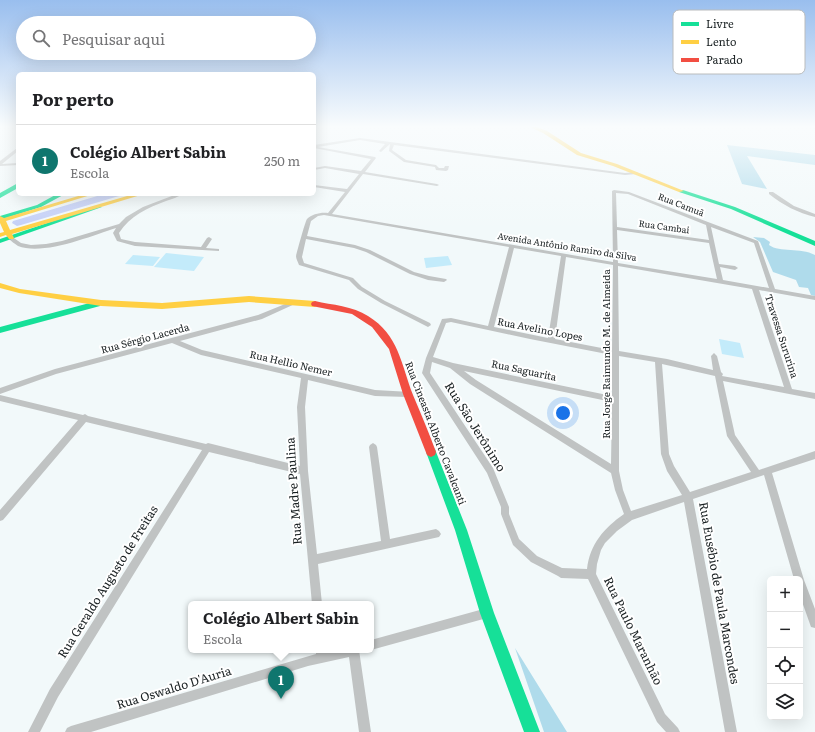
<!DOCTYPE html>
<html lang="pt">
<head>
<meta charset="utf-8">
<style>
	body { margin:0; font-family:Literata,serif; background:#f2f2f2; color:#202124 }
	.controls { position:absolute; right:12px; bottom:12px; display:grid; overflow:hidden; border-radius:6px; box-shadow:0 4px 16px #0002 }
	.controls button { width:36px; height:36px; display:grid; place-items:center; padding:0; border:0; border-bottom:1px solid #e0e0e0; background:#fff; color:#202124; font:20px sans-serif }
	.you { position:absolute; left:563px; top:413px; width:14px; height:14px; margin:-10px; border:3px solid #fff; border-radius:50%; background:#1a73e8; box-shadow:0 0 0 6px #1a73e833 }
	.badge { display:grid; place-items:center; width:26px; height:26px; border-radius:50%; background:#0f766e; color:#fff; font-size:13px; font-weight:700 }
	.pin { position:absolute; translate:-50% -33px; filter:drop-shadow(0 1px 2px #0008) }
	.pin::after { content:''; position:absolute; top:21px; width:14px; height:12px; background:inherit; clip-path:polygon(0 0,100% 0,50% 100%) }
	.popup { position:absolute; left:188px; top:601px; width:186px; height:52px; box-sizing:border-box; display:grid; place-content:center; border-radius:6px; background:#fff; filter:drop-shadow(0 1px 3px #0005); font-size:13px; white-space:nowrap; color:#757577 }
	.popup b { font-size:15px; color:#202124 }
	.popup::after { content:''; position:absolute; left:50%; top:100%; margin-left:-8px; border:8px solid transparent; border-top-color:#fff }
	.list { margin:0; padding:0; list-style:none }
	h2 { display:flex; justify-content:space-between; align-items:center; height:52px; margin:0; padding:0 16px; font-size:17px }
	h2 small { font-size:13px; font-weight:400; color:#757577 }
	.list li { display:grid; grid-template-columns:26px 1fr auto; gap:12px; align-items:center; box-sizing:border-box; height:72px; padding:0 16px; border-top:1px solid #e0e0e0 }
	.list b { display:block; font-size:15px; white-space:nowrap }
	.list p { margin:0; font-size:13px; white-space:nowrap; color:#757577 }
	.list em { font-size:13px; font-style:normal; color:#757577 }
	.icon { flex:none; width:22px; height:22px; fill:none; stroke:currentColor; stroke-width:2; stroke-linecap:round; stroke-linejoin:round }
	.map { position:relative; flex:none; width:815px; height:732px; overflow:hidden }
	.search { position:absolute; background:#fff; box-shadow:0 4px 16px #0002; left:16px; top:16px; width:300px; height:44px; display:flex; align-items:center; gap:10px; box-sizing:border-box; padding:0 14px; border-radius:22px; color:#757577; font-size:15px }
	.panel { position:absolute; background:#fff; box-shadow:0 4px 16px #0002; left:16px; top:72px; width:300px; height:124px; border-radius:6px }
	.map>svg:first-child { display:block }
</style>
</head>
<body>
<div class="map">
<svg width="815" height="732" viewBox="0 0 815 732">
	<rect width="100%" height="100%" fill="#f2f9fa"/>
	<!-- green -->
	<path fill="#c3ebfa" d="M166,253L204,257L194,271L154,267Z
		M133,255L160,257L153,266L125,264Z
		M448,256L452,265L426,268L424,258Z
		M719,339L740,343L744,358L722,354Z"/>
	<!-- forest -->
	<path fill="#afdbeb" d="M727,145L815,155V165L747,156L767,189L742,184Z
		M753,237L764,238L770,242L769,245C780,253 800,247 815,255V296L811,295L808,288L799,287L796,280L773,272L760,242Z
		M515,648L567,732H544Z"/>
	<g fill="none" stroke-linecap="round" stroke-linejoin="round">
		<!-- river -->
		<path fill="#c2cef7" fill-rule="evenodd" d="M104,194H120L119,196L21,225L17,226L12,223L13,221Z"/>
		<!-- street -->
		<path fill="#c0c3c3" fill-rule="evenodd" d="M360,138L625,173L636,172L638,173L636,174L625,175L394,145L392,150L406,160L436,165L439,168H444L445,166H449L448,170L446,171L436,170L435,167L404,162L389,151L390,144L381,152L379,151L385,144L360,140L318,147L375,157L376,158L365,172L437,184L439,185L437,186L363,174L332,214L613,262L612,191L614,190L629,192L758,241L775,289L815,296V300L759,290L792,389L815,393V399L723,381L735,435L759,470L815,451V459L772,473L804,580L815,609V628L811,627L800,596V579H794L764,475L693,499L737,732H725L684,502L632,520L617,531L605,543L601,550L597,564L596,574L665,714L678,728L680,732H666L657,722L588,579L561,578L558,576L531,562L513,545L501,514V507L487,473L422,373L426,358L442,319L451,318L488,326L509,247L324,215L318,216L311,221L307,236L355,245L370,250L414,272L429,276L446,279L447,280L444,282L428,280L410,274L366,252L354,248L306,239L302,257L304,263L353,278L362,287L385,301L430,323L431,325L428,327L381,303L358,289L349,280L299,265C298,262 296,259 296,256C297,252 305,222 307,219C312,214 321,212 328,213L345,192L314,187V185L347,189L359,174L325,168L314,170V168L325,166L361,171L371,159L314,148V145ZM616,193L628,194L706,225L709,240L617,227ZM711,227L754,243L769,288L723,280L720,267L735,270L738,268L735,266L719,264ZM617,230L709,243L717,279L618,263ZM514,248L561,256L548,338L494,327ZM566,257L613,265L612,350L555,339ZM618,266L752,289L784,387L722,376L723,374L721,372L717,356L714,353L711,356L713,370L667,359L619,351ZM451,322L530,339L612,355V396L453,363L433,357L446,323ZM619,356L655,362L661,454L667,471L682,495L631,511L623,490L619,471ZM432,362L450,368L470,384L611,473L615,490L624,514C604,528 590,544 587,569L562,568L537,556L519,539L509,514V507L493,468L430,373ZM662,364L715,376L727,436L751,472L690,492L674,466L669,454ZM464,371L612,402L611,464L476,380Z
			M17,148H18V151L2,164L18,163V165L0,166V161Z
			M769,192H773L794,206L815,214V217C798,213 783,205 769,194Z
			M177,194H183C178,197 172,199 166,201C147,208 130,216 119,233L121,239L135,242L201,247L207,238L209,237L212,239L206,248L219,249V251L135,246L117,241L113,233L116,228C91,236 43,256 18,246C15,244 11,241 8,238L11,236L21,243L31,245L46,244L62,241L119,224L126,217L143,207Z
			M295,300L297,301L298,302L297,303L262,319L180,341L202,350L375,390L411,392L412,394L411,396L408,397L375,396L308,380L305,407L308,471L317,554L381,541L369,447L370,445L373,443L376,445L377,447L390,539L436,529L439,531L441,534L439,537L318,564L322,604H312L300,474L209,452L58,697L40,732H28L50,689L202,450L86,422L3,520L0,521V510L78,420L0,401V395L83,415L85,414L88,416L206,444L208,443L300,466L297,407L301,378L201,355L172,343L56,374L0,394V388L55,369L258,315Z
			M487,608L491,609L492,613L491,617L487,618L371,650H370H371V640Z
			M316,650H326L327,651L331,650H359L371,732H359L349,657L308,666L91,732H65L67,728L71,726L316,654Z"/>
		<!-- fast -->
		<path fill="#16e098" fill-rule="evenodd" d="M18,183V188L0,198V193Z
			M679,190H683L735,207L815,241V246L731,209L679,192Z
			M57,194H65L41,207L0,220V216L37,205Z
			M97,206L102,207L0,243V239Z
			M97,301L101,304L100,306L0,333V327Z
			M431,447L435,449L436,452L467,530L494,613L540,732H524L480,613L455,530L426,452L427,449Z"/>
		<!-- slow -->
		<path fill="#ffcf43" fill-rule="evenodd" d="M530,127H537L547,131L581,153L617,164L684,191L679,192L613,166L577,155L543,133Z
			M85,194H94L6,221L10,230L134,194H144L12,234L14,238L13,239H9L6,235L0,237V233L4,232L0,223V216L4,218Z
			M0,283L20,289L101,300L162,303L249,296L315,301L319,304L315,307L249,302L162,309L101,306L19,293L0,288Z"/>
		<!-- jam -->
		<path fill="#f24e42" fill-rule="evenodd" d="M315,301C332,305 353,306 368,316C399,335 401,364 413,395C421,414 429,433 436,452L435,455L431,457L427,455L403,394L389,349L372,327L352,314L312,306L311,304L312,302Z"/>
	</g>
	<!-- sky -->
	<linearGradient id="sky" x2="0" y2="1"><stop stop-color="#99beee"/><stop offset="0.55" stop-color="#f9fcfd"/><stop offset="1" stop-color="#f9fcfd" stop-opacity="0"/></linearGradient>
	<rect width="815" height="230" fill="url(#sky)"/>
	<g text-anchor="middle" stroke-width="4" stroke-linejoin="round" paint-order="stroke">
		<!-- far-street labels -->
		<g font-size="9" fill="#192022" stroke="#fff">
			<text transform="translate(681 205) rotate(21)" y="3">Rua Camuã</text>
			<text transform="translate(664 227) rotate(8)" y="3">Rua Cambai</text>
			<text transform="translate(567 247) rotate(9)" y="3">Avenida Antônio Ramiro da Silva</text>
		</g>
		<!-- street labels -->
		<g font-size="10" fill="#192022" stroke="#fff">
			<text transform="translate(540 329) rotate(11)" y="4">Rua Avelino Lopes</text>
			<text transform="translate(782 336) rotate(72)" y="4">Travessa Sururina</text>
			<text transform="translate(145 338) rotate(-15)" y="4">Rua Sérgio Lacerda</text>
			<text transform="translate(606 354) rotate(-90)" y="4">Rua Jorge Raimundo M. de Almeida</text>
			<text transform="translate(291 363) rotate(13)" y="4">Rua Hellio Nemer</text>
			<text transform="translate(524 370) rotate(12)" y="4">Rua Saguarita</text>
			<text transform="translate(436 433) rotate(69)" y="4">Rua Cineasta Alberto Cavalcanti</text>
		</g>
		<!-- near-street labels -->
		<g font-size="12" fill="#192022" stroke="#fff">
			<text transform="translate(475 427) rotate(58)" y="4">Rua São Jerônimo</text>
			<text transform="translate(294 491) rotate(-94)" y="4">Rua Madre Paulina</text>
			<text transform="translate(108 582) rotate(-58)" y="4">Rua Geraldo Augusto de Freitas</text>
			<text transform="translate(719 593) rotate(80)" y="4">Rua Eusébio de Paula Marcondes</text>
			<text transform="translate(633 631) rotate(64)" y="4">Rua Paulo Maranhão</text>
			<text transform="translate(174 688) rotate(-17)" y="4">Rua Oswaldo D'Auria</text>
		</g>
	</g>
	<!-- legend -->
	<rect x="673" y="10" width="132" height="64" rx="6" fill="#fff" stroke="#babcbd" stroke-width="1"/>
	<rect x="681" y="22" width="18" height="4" fill="#16e098"/>
	<rect x="681" y="40" width="18" height="4" fill="#ffcf43"/>
	<rect x="681" y="58" width="18" height="4" fill="#f24e42"/>
	<g font-size="11" fill="#192022">
		<text x="706" y="28">Livre</text>
		<text x="706" y="46">Lento</text>
		<text x="706" y="64">Parado</text>
	</g>
</svg>
<div class="controls">
<button>+</button>
<button>−</button>
<button><svg class="icon" aria-label="locate" viewBox="0 0 24 24"><circle cx="12" cy="12" r="6"/><path d="M12 2v4M12 18v4M2 12h4M18 12h4"/></svg></button>
<button><svg class="icon" aria-label="layers" viewBox="0 0 24 24"><path d="M12 4l9 5-9 5-9-5zM3 14l9 5 9-5"/></svg></button>
</div>
<div class="you"></div>
<div class="pin badge" style="left:281px;top:699px">1</div>
<div class="popup"><b>Colégio Albert Sabin</b>Escola</div>
<div class="search"><svg class="icon" aria-label="search" viewBox="0 0 24 24"><circle cx="10" cy="10" r="6"/><path d="M15 15l6 6"/></svg>Pesquisar aqui</div>
<section class="panel">
<h2>Por perto<small></small></h2>
<ul class="list">
<li><span class="badge">1</span><div><b>Colégio Albert Sabin</b><p>Escola</p></div><em>250 m</em></li>
</ul>
</section>
</div>
</body>
</html>
